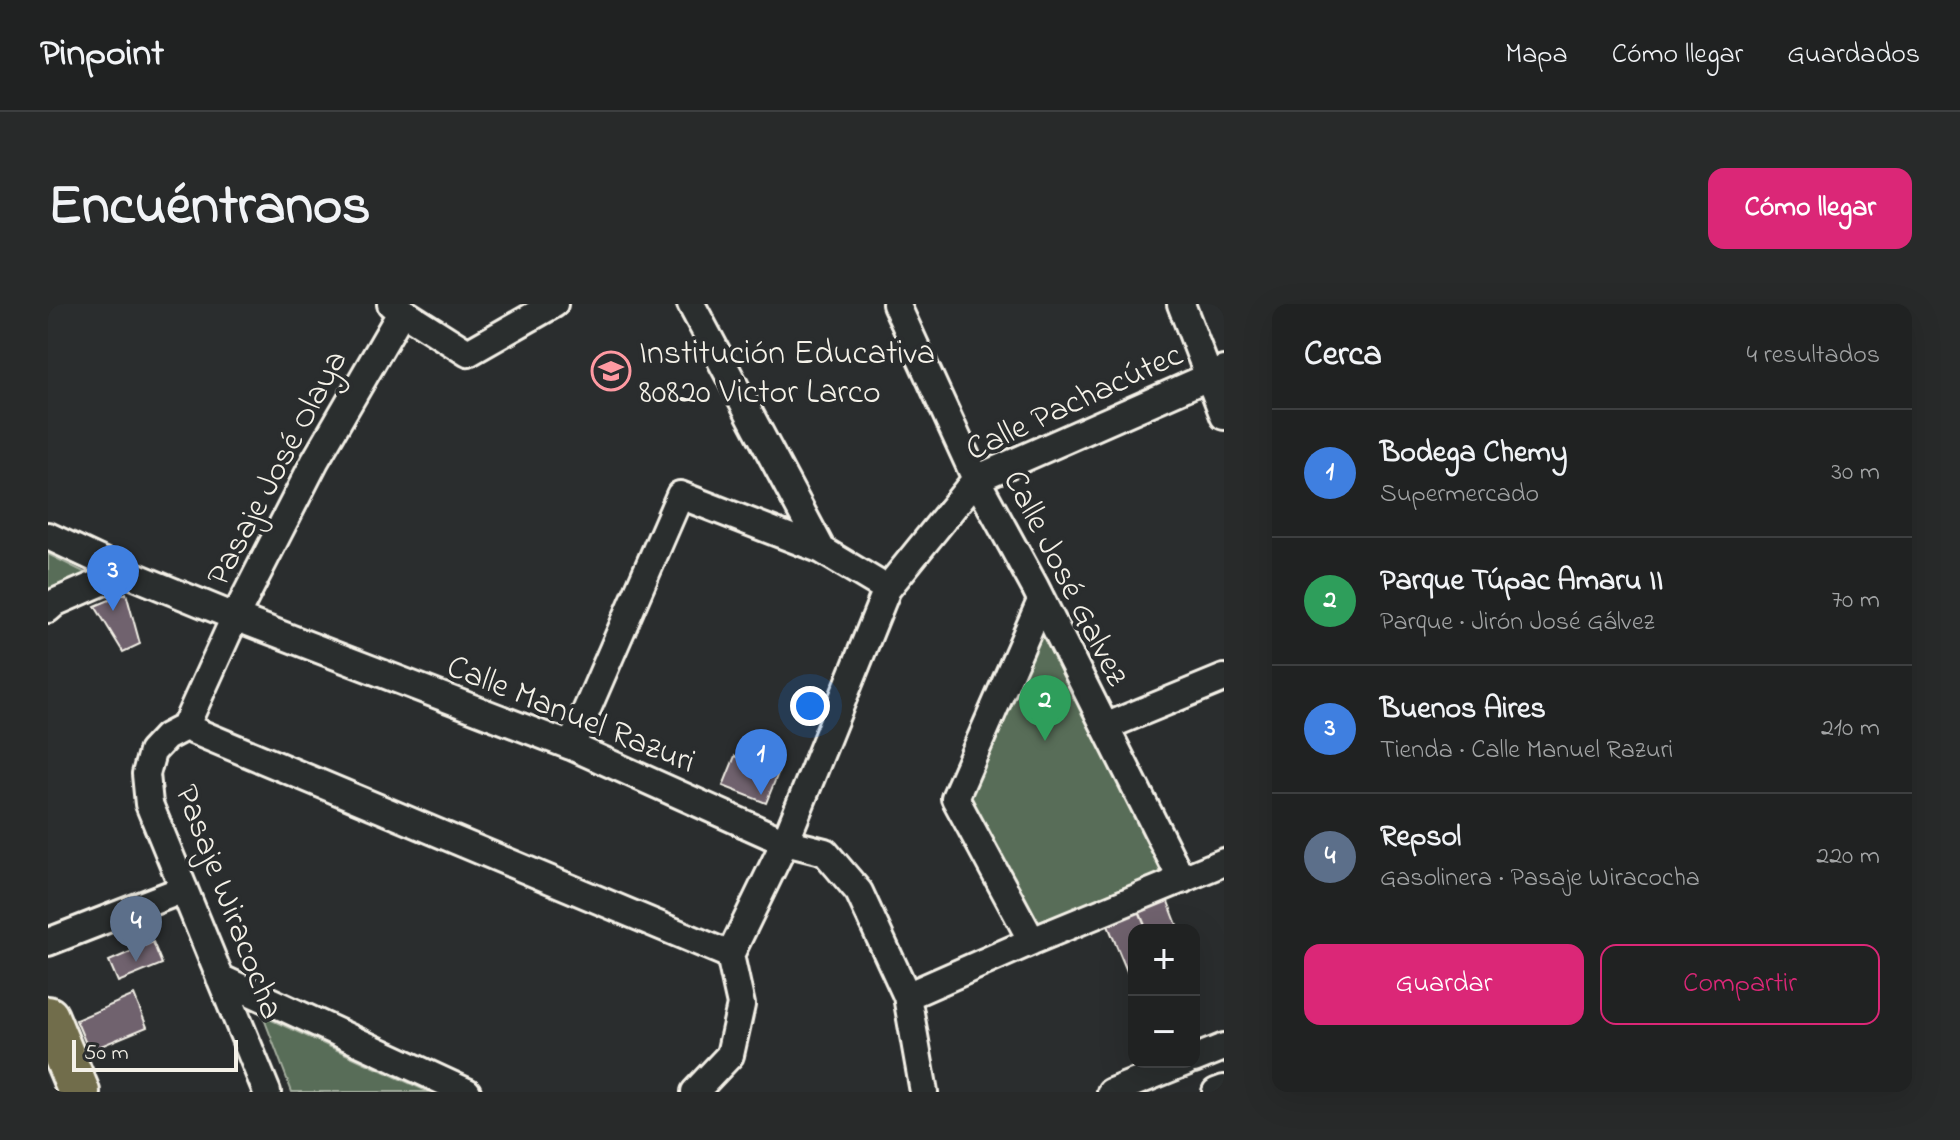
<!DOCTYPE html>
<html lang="es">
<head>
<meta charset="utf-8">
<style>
	body { margin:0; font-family:"Indie Flower",sans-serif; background:#282a2a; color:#f1f3f6 }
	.controls { position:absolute; right:24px; bottom:24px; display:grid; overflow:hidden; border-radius:16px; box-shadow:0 8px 32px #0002 }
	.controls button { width:72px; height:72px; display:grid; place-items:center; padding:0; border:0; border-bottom:2px solid #3d3f40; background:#202222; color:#f1f3f6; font:40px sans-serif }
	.scale { position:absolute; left:24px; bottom:20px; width:166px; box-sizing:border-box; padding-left:8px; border:4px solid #f4f1e8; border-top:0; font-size:22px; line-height:28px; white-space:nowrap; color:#f4f1e8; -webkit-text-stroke:6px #2a2d2e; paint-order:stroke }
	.you { position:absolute; left:762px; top:402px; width:28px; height:28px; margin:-20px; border:6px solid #fff; border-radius:50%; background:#1a73e8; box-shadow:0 0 0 12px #1a73e833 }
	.badge { display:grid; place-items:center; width:52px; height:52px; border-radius:50%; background:#db2777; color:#fff; font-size:26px; font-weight:700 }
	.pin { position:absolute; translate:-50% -66px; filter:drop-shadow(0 2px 4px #0008) }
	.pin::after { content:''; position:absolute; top:42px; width:28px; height:24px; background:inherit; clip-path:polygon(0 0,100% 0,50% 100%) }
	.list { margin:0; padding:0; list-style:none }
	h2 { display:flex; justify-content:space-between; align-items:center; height:104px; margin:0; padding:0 32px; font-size:34px }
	h2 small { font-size:26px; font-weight:400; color:#a2a4a5 }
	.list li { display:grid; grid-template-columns:52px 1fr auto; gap:24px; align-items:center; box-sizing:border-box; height:128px; padding:0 32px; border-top:2px solid #3d3f40 }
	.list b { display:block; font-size:30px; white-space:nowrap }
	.list p { margin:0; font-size:26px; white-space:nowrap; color:#a2a4a5 }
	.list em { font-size:26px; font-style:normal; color:#a2a4a5 }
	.actions { display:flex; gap:16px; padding:24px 32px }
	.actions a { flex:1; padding:18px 0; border:2px solid #db2777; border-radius:16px; text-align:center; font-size:28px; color:#db2777 }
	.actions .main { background:#db2777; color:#fff }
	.map { position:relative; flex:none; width:1176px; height:788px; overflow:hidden; border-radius:16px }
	header { display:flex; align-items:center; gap:48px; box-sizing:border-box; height:112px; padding:0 40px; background:#202222; border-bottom:2px solid #3d3f40 }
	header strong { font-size:38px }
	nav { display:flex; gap:44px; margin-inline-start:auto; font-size:28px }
	.intro { display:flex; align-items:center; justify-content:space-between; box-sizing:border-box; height:192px; padding:0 48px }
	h1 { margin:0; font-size:56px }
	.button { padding:20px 36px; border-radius:16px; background:#db2777; color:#fff; font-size:28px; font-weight:700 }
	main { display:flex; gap:48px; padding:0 48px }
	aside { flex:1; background:#202222; border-radius:16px; box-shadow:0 8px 32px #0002 }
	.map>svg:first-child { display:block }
</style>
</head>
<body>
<header>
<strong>Pinpoint</strong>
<nav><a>Mapa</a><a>Cómo llegar</a><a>Guardados</a></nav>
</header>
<div class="intro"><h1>Encuéntranos</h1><a class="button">Cómo llegar</a></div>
<main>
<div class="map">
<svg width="1176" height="788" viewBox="0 0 1176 788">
	<rect width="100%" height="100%" fill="#2a2d2e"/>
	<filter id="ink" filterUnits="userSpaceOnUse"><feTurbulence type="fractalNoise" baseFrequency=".0125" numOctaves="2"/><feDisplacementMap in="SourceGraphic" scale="16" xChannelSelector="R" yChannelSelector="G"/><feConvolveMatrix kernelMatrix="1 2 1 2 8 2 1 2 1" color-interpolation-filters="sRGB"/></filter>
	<g filter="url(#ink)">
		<!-- green -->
		<path fill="#596d58" stroke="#a6afa0" stroke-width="2" d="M0,250L40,270L0,296Z
			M993,297L1130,575L989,632L907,494Z
			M215,712L381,788H244Z"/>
		<!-- building -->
		<path fill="#70626e" stroke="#f4f1e8" stroke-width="2" d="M78,289L92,340L75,348L47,302Z
			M687,452L730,469L718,499L675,482Z
			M1119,595L1131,626H1099L1091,607Z
			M1091,607L1099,626H1086V684L1059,619Z
			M105,638L114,660L70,678L61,657Z
			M86,691L99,723L41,747L28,716Z"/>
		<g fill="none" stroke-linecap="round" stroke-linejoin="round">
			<defs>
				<path id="minor" d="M343,0L420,49L506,0
					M643,0L774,246
					M848,0L928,175L987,283L1134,576
					M1133,0L1176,112
					M0,232L77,268L187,313L523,442L737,538L777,548L811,588L859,692L876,788
					M0,305L8,298L77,268
					M137,423L682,651
					M1057,423L1176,374
					M523,442L632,191L774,246L839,285
					M984,637L907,494L993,297
					M0,638L136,585
					M172,674L419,788
					M859,692L984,637L1176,558
					M1146,755L1176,743
					M219,788L101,500L98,470L104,448L118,433L137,423L187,313L267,157L354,7
					M647,788L682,751L693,701L682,651L737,538L839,285L928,175L1176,66
					M1063,788L1138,758
					M1168,788L1176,785"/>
				<path id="highway" d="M0,713L31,788"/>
			</defs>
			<!-- minor casing -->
			<use href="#minor" stroke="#f4f1e8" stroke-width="32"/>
			<!-- highway casing -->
			<use href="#highway" stroke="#f4f1e8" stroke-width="46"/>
			<!-- minor -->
			<use href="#minor" stroke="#2a2d2e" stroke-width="26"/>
			<!-- highway -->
			<use href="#highway" stroke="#716d4b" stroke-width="40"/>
		</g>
	</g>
	<!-- icons -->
	<defs>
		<symbol id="school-ring" viewBox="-11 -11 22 22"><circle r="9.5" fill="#2a2d2e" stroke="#ff9aa2" stroke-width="1.5"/><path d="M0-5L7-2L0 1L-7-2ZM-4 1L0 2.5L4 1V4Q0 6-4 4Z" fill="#ff9aa2"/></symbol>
	</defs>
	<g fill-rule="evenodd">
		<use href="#school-ring" x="541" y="45" width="44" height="44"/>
	</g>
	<g text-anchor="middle" stroke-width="8" stroke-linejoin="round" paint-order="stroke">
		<!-- poi labels -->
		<g font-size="34" fill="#f4f1e8" stroke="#2a2d2e" text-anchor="start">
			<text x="591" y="59">Institución Educativa<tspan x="591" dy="39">80820 Victor Larco</tspan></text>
		</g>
		<!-- street labels -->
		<g font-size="34" fill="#f4f1e8" stroke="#2a2d2e">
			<text transform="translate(1025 96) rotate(-25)" y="12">Calle Pachacútec</text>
			<text transform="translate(227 163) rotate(-62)" y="12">Pasaje José Olaya</text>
			<text transform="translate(1020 273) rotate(63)" y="12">Calle José Galvez</text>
			<text transform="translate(524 408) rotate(22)" y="12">Calle Manuel Razuri</text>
			<text transform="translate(183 597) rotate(69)" y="12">Pasaje Wiracocha</text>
		</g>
	</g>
</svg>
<div class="controls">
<button>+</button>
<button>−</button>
</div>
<div class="scale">50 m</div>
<div class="you"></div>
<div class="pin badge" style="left:713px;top:491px;background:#3f7fe0">1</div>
<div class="pin badge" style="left:997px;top:437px;background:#2e9e5b">2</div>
<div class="pin badge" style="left:65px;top:307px;background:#3f7fe0">3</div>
<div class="pin badge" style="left:88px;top:658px;background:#5c6f8a">4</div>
</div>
<aside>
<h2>Cerca<small>4 resultados</small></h2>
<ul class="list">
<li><span class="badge" style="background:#3f7fe0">1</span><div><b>Bodega Chemy</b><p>Supermercado</p></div><em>30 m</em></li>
<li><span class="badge" style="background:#2e9e5b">2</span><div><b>Parque Túpac Amaru II</b><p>Parque · Jirón José Gálvez</p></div><em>70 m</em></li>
<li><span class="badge" style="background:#3f7fe0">3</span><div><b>Buenos Aires</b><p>Tienda · Calle Manuel Razuri</p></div><em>210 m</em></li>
<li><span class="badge" style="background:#5c6f8a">4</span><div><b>Repsol</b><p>Gasolinera · Pasaje Wiracocha</p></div><em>220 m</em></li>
</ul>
<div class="actions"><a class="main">Guardar</a><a>Compartir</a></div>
</aside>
</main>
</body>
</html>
